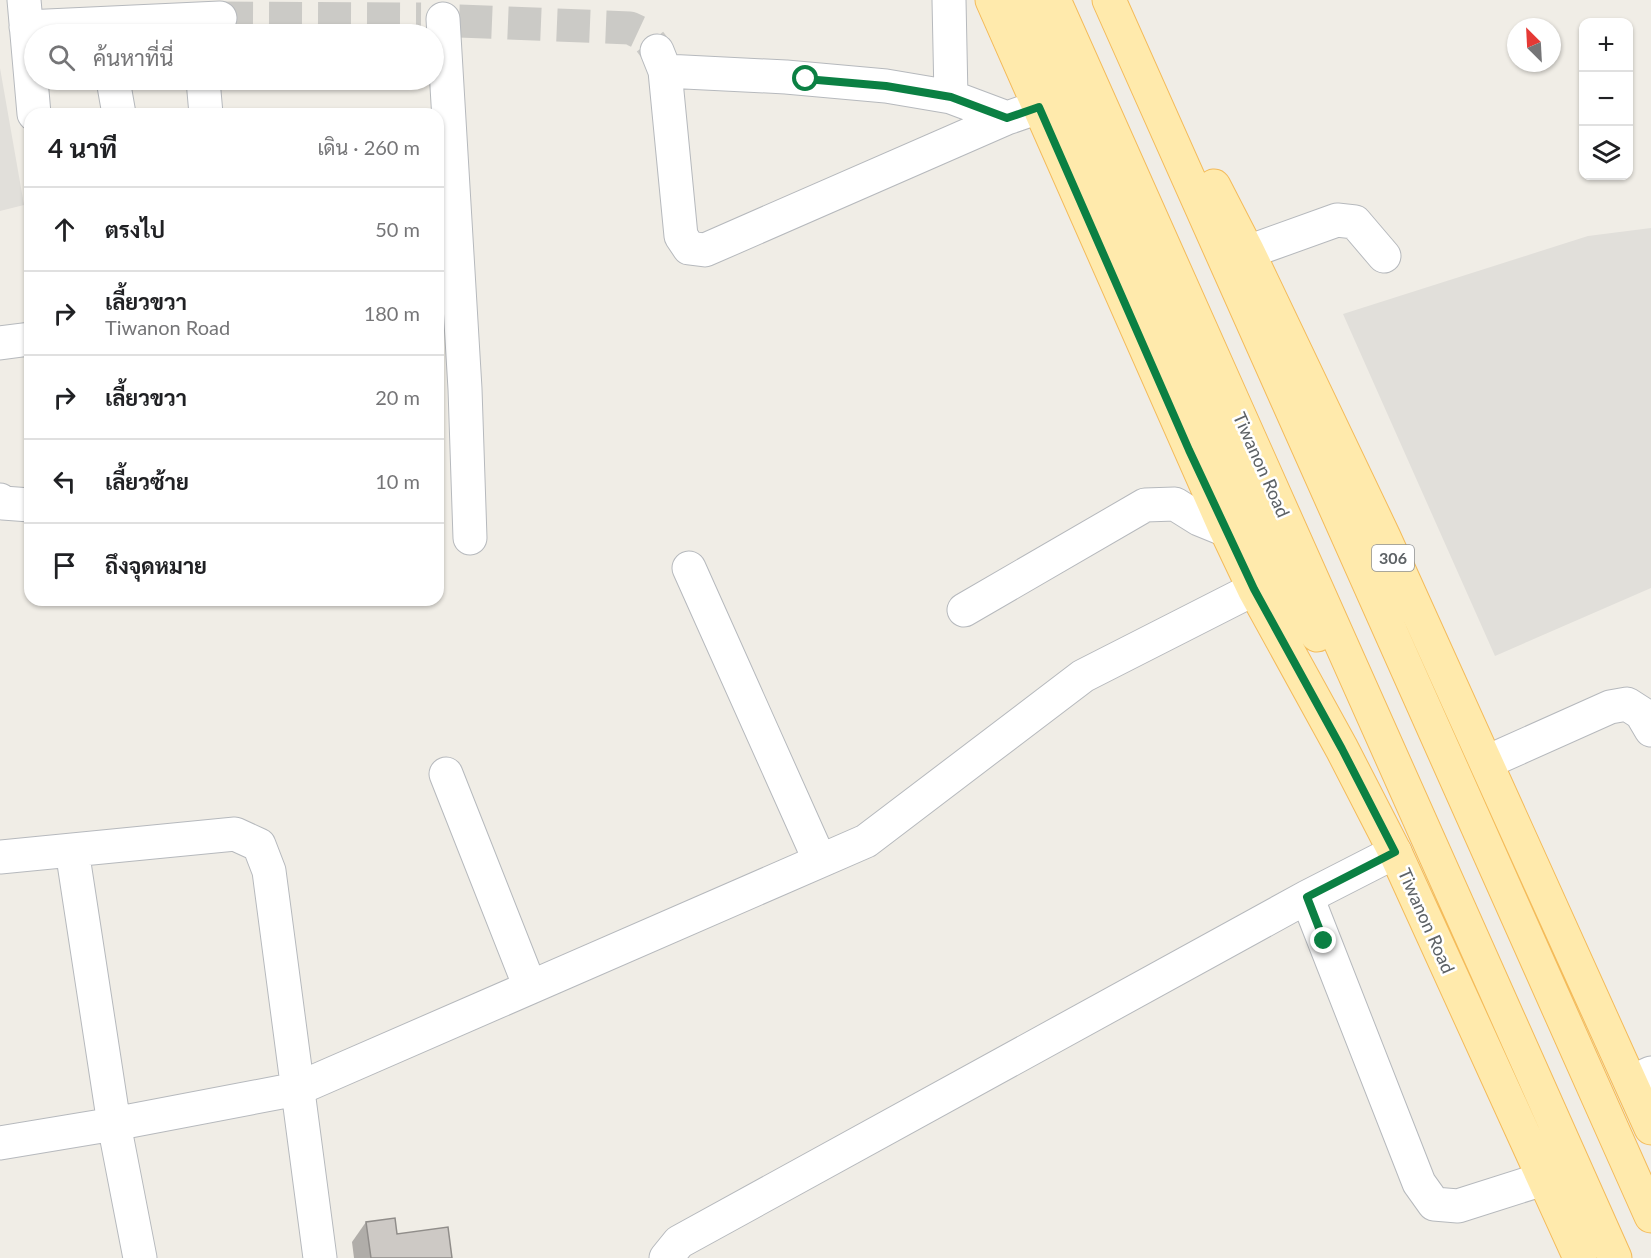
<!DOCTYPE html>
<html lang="th">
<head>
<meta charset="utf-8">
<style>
	body { margin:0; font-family:Lato,Sarabun,sans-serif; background:#f6f6f6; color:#202124 }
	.controls { position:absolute; right:18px; top:18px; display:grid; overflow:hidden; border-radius:12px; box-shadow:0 2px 4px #0004 }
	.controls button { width:54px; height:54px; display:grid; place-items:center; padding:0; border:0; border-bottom:2px solid #e0e0e0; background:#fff; color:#202124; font:30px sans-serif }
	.compass { position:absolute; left:1507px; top:18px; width:54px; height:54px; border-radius:50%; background:#fff; box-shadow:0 2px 4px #0004; rotate:336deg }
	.stop { position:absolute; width:18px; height:18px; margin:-14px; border:4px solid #0b8043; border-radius:50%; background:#fff }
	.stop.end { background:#0b8043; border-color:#fff; box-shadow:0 2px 6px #0008 }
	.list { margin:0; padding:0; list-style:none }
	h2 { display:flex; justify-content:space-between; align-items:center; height:78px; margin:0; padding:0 24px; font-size:26px }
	h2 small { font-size:20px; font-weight:400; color:#757577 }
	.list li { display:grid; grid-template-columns:39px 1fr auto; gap:18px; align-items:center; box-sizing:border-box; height:84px; padding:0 24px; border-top:2px solid #e0e0e0 }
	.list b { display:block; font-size:22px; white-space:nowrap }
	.list p { margin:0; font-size:20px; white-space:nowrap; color:#757577 }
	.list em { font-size:20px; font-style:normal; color:#757577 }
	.icon { flex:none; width:33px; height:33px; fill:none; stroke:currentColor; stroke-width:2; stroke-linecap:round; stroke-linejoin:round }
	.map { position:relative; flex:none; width:1651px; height:1258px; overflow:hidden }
	.search { position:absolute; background:#fff; box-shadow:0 2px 4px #0004; left:24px; top:24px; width:420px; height:66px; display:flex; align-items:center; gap:15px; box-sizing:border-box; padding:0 21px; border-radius:33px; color:#757577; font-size:22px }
	.panel { position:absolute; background:#fff; box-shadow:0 2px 4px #0004; left:24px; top:108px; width:420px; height:498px; border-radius:18px }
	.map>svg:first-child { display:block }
</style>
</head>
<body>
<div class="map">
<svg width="1651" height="1258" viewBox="0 0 1651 1258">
	<rect width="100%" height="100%" fill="#f0ede6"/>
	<!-- industrial -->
	<path fill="#e1dfda" d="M0,68L24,205L0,211Z
		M1651,228V588L1495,656L1343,314L1588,236Z"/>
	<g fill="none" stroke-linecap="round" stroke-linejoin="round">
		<!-- minor-tunnel -->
		<path stroke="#cbcac6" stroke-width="33" stroke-dasharray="33 16" stroke-linecap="butt" d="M220,18L421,19
			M459,21L630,28L645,35L657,51"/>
		<defs>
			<path id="minor" d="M24,0L34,114
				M949,0L951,97
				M443,19L465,389L470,538
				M26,27L220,18
				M657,51L665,71L681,236L689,248L705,250L1007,118L1039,107
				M665,71L786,77L886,86L951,97L1007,118
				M113,80L119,114
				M203,80L206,114
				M1248,252L1337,220L1355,222L1384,256
				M0,343L30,339
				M0,500L3,503L30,505
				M689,568L820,861
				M964,610L1145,505L1175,504L1199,519L1226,530
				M1487,762L1610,707L1627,704L1641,713L1651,730
				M446,774L530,987
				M72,850L114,1124L140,1258
				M0,857L235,834L259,845L269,871L320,1258
				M1307,897L1419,1183L1434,1204L1458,1206L1543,1179
				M1631,1082L1651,1073
				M0,1143L114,1124L297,1089L866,841L1083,676L1254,589
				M666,1258L679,1242L1307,897L1395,852"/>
			<path id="major" d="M992,0L1226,530L1254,589L1342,749L1395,852L1580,1258
				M1026,0L1258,533L1317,635
				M1054,0L1615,1258
				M1109,0L1651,1216
				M1214,186L1248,252L1384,537L1651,1128"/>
		</defs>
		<!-- minor casing -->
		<use href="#minor" stroke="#b6b9bd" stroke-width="35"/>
		<!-- major casing -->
		<use href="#major" stroke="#f4bb5a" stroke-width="35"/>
		<!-- minor -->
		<use href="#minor" stroke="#fff" stroke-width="33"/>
		<!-- major -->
		<use href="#major" stroke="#ffeaac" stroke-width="33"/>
	</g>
	<!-- wall -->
	<path fill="#b0ada9" d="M366,1222L397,1234L452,1258H354L352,1242Z"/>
	<!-- building -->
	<path fill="#cdc9c5" stroke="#908d8a" stroke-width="1.5" d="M395,1218L397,1234L448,1227L452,1258H371L366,1222Z"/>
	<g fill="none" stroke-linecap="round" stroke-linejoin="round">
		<!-- route -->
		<path stroke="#0b8043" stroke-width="8" d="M806,79L886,86L951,97L1007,118L1039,107L1189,450L1254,589L1342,749L1395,852L1307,897L1324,941"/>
	</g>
	<g text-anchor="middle" stroke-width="5" stroke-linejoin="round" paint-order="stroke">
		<!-- shield labels -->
		<rect fill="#fff" stroke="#8e9194" stroke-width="1.5" x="1372" y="545" width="42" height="26" rx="4.5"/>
		<g font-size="16" font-weight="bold" fill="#5d6266">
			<text x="1393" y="564">306</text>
		</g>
		<!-- street labels -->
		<g font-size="18" fill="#5d6266" stroke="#fff">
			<text transform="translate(1261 465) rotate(66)" y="6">Tiwanon Road</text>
			<text transform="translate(1426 921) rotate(66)" y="6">Tiwanon Road</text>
		</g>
	</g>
</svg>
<div class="controls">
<button>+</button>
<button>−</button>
<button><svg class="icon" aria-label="layers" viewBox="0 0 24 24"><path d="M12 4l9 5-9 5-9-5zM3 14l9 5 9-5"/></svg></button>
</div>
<svg class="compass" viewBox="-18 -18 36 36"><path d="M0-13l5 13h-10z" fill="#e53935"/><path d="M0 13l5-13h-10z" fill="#757577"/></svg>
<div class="stop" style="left:806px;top:79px"></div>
<div class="stop end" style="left:1324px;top:941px"></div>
<div class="search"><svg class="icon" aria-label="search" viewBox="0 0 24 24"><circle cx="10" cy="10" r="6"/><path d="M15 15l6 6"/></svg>ค้นหาที่นี่</div>
<section class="panel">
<h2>4 นาที<small>เดิน · 260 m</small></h2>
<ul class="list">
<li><svg class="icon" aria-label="ahead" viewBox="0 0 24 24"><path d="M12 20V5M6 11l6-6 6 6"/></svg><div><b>ตรงไป</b></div><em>50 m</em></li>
<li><svg class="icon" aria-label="right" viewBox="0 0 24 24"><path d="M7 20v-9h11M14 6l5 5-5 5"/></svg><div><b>เลี้ยวขวา</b><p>Tiwanon Road</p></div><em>180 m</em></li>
<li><svg class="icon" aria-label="right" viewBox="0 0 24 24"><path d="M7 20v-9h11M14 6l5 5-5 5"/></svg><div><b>เลี้ยวขวา</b></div><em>20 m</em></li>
<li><svg class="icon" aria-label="left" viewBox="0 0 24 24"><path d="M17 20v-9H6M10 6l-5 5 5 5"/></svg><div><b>เลี้ยวซ้าย</b></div><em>10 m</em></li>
<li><svg class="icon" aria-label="arrive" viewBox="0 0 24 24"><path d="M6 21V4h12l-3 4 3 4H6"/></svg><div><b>ถึงจุดหมาย</b></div></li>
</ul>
</section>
</div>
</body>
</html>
